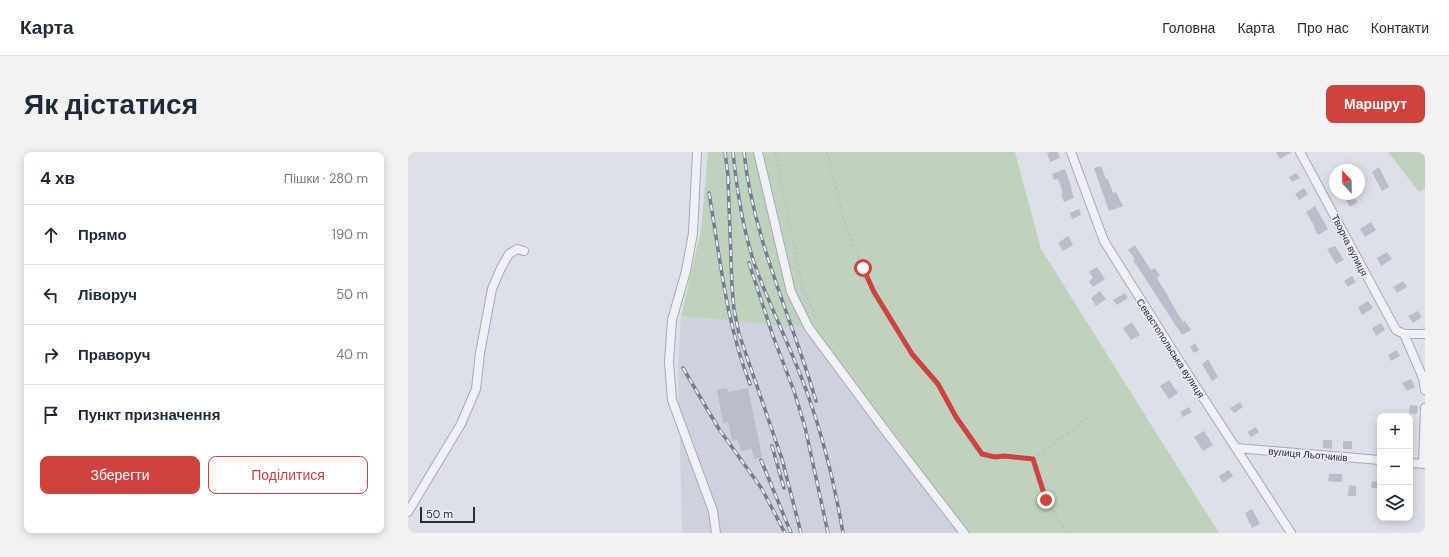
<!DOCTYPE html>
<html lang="uk">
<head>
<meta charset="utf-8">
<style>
	body { margin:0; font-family:"DM Sans",sans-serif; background:#f2f2f3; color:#1f2937 }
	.controls { position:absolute; right:12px; bottom:12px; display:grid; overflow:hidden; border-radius:8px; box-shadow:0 2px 10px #0003 }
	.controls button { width:36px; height:36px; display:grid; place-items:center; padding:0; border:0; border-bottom:1px solid #e0e1e3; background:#fff; color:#1f2937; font:20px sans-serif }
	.compass { position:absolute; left:921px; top:12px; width:36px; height:36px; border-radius:50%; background:#fff; box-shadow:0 2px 10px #0003; rotate:338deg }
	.scale { position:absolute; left:12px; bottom:10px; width:55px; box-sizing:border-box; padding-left:4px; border:2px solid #272b3e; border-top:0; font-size:11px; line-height:14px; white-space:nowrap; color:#272b3e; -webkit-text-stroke:3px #edeff5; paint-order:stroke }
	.stop { position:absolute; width:12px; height:12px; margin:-9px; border:3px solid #ce4240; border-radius:50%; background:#fff }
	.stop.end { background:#ce4240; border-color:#fff; box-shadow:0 1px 4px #0008 }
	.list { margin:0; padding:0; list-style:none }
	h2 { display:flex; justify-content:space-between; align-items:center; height:52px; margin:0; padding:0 16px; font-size:17px }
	h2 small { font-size:13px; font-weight:400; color:#747a83 }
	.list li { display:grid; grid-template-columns:26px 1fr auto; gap:12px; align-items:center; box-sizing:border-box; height:60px; padding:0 16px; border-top:1px solid #e0e1e3 }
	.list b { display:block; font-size:15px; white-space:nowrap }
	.list em { font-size:13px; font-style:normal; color:#747a83 }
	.actions { display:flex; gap:8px; padding:12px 16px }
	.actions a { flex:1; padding:9px 0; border:1px solid #ce4240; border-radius:8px; text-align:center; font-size:14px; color:#ce4240 }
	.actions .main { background:#ce4240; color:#fff }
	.icon { flex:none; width:22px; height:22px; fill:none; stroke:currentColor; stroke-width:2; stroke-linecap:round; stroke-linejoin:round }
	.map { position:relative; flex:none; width:1017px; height:381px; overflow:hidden; border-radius:8px }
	header { display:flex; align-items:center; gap:24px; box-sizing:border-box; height:56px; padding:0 20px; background:#fff; border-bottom:1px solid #e0e1e3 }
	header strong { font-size:19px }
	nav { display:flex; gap:22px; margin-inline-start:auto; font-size:14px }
	.intro { display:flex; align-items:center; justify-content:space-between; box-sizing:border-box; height:96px; padding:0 24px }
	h1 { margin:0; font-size:28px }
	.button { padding:10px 18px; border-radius:8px; background:#ce4240; color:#fff; font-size:14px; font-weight:700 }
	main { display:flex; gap:24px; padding:0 24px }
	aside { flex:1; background:#fff; border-radius:8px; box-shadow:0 2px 10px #0003 }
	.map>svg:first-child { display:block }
</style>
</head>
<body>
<header>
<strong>Карта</strong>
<nav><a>Головна</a><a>Карта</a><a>Про нас</a><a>Контакти</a></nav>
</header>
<div class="intro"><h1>Як дістатися</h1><a class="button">Маршрут</a></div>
<main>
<aside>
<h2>4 хв<small>Пішки · 280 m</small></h2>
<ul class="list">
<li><svg class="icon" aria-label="ahead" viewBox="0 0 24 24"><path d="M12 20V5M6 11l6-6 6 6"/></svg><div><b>Прямо</b></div><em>190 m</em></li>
<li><svg class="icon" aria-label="left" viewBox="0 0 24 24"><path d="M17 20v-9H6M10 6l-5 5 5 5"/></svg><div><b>Ліворуч</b></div><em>50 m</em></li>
<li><svg class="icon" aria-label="right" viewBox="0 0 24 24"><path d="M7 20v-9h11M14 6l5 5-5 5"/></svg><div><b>Праворуч</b></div><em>40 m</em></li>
<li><svg class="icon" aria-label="arrive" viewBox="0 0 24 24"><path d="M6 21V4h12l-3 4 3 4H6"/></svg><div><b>Пункт призначення</b></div></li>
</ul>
<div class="actions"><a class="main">Зберегти</a><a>Поділитися</a></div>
</aside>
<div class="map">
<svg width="1017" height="381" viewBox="0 0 1017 381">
	<rect width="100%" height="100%" fill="#dde0e7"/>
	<!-- built -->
	<path fill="#cfd2dc" d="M273,164L401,176L556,381H274L270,214Z"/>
	<!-- green -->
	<path fill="#c0d1be" d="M300,0H607L633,97L811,381H556L401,176L273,164L293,78Z
		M980,0H1017V37L1011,40Z"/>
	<!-- building -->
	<path fill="#bbbeca" d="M642,0H650L652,6L642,10L639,1Z
		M868,0H884L872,7Z
		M693,14L698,27H700L705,41L708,40L715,54L701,59L686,16Z
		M971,15L981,35L974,39L964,20Z
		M657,17L664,37H663L666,46L656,50L653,42L655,41L650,27L646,28L644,22Z
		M888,21L892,26L884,30L881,25Z
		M896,36L900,42L891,48L887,42Z
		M944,42L950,50L942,55L937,47Z
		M907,54L920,77L910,83L906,76L907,75L898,60Z
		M671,57L673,63L664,67L662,61Z
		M963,70L968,78L957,85L952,77Z
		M660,84L665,93L655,99L650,91Z
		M727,93L743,118L747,116L752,124L749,125L750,128L761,145H760L775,170L777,169L783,178L774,183L725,108L727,107L720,98Z
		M927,94L936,108L928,112L919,97Z
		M979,100L984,107L973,114L969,106Z
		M689,115L697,127L685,135L681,129L685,126L681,120Z
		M944,124L948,130L940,135L936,129Z
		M995,129L999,135L989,141L985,135Z
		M692,139L698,147L688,154L683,146Z
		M717,141L720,146L709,153L705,148Z
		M960,149L965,156L954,163L950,155Z
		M1010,159L1014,165L1005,171L1000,164Z
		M724,170L732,183L723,188L715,176Z
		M973,171L977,178L968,184L964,176Z
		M787,191L791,198L786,201L782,195Z
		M988,198L992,204L983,209L980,203Z
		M800,207L810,225L804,229L794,212Z
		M1003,227L1007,235L999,239L994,231Z
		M761,228L770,241L761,247L752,234Z
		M319,236L320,240L340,236L354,305L346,307L344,297L333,299L330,288L324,289L320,270L315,271L309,238Z
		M832,250L835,255L826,261L822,256Z
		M1002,253L1010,254L1009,262L1001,261Z
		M781,255L784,260L775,265L772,260Z
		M848,275L851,280L843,285L839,280Z
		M796,279L805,293L795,299L786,285Z
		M915,288H924V297L915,296Z
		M935,289H944V297H935Z
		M821,318L825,324L815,331L811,324Z
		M921,322H934V330L920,329Z
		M964,329L971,330V336H963Z
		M941,333L948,334V344H940Z
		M844,357L852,372L844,376L837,361Z"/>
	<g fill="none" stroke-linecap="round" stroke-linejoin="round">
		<defs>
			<path id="minor" d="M289,0L285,81L278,119L264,168L261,210L264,248L305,359L308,381
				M350,0L383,140L401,176L479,281L556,381
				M663,0L696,89L772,210L883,381
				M892,0L988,178L996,182H1017
				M996,182L1015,226L1017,238
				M828,296L972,308
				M1002,311L1017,312
				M1015,312L1017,256
				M0,360L53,272L68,237L72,201L84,137L93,116L101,102L109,97L116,99"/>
		</defs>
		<!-- minor casing -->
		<use href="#minor" stroke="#a6aab4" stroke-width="10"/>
		<!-- path -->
		<path stroke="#bcbec6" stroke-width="1.5" stroke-dasharray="3 3" stroke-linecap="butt" d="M367,0L394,133L407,164L405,167
			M419,0L437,72L455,116L466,140L504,202L530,232L548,265L574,302C591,306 608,305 625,307L638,348L659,381
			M625,307L681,265"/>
		<!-- minor -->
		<use href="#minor" stroke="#f0f1f6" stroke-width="8"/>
		<defs>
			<path id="rail" d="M317,0L321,31
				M325,0C329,40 335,81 349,119C365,161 385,201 400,243C416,288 427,334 435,381
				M336,0C345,87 384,166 408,249
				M320,26L324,134L326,157L331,182L374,307L393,381
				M301,41C312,105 318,171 342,232
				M341,111L365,184L386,239L397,275L420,381
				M275,216L311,277L354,337L377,381
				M364,294L376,336
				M353,308L383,381"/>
		</defs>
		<!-- rail casing -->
		<use href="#rail" stroke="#777d91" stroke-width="3.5"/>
		<!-- rail -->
		<use href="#rail" stroke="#edeff5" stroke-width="2" stroke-dasharray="6" stroke-linecap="butt"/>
	</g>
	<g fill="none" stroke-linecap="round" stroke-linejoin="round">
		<!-- route -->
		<path stroke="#ce4240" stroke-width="5" d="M455,116L466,140L504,202L530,232L548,265L574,302L587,305L596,304L625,307L638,348"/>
	</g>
	<g text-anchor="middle" stroke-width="3" stroke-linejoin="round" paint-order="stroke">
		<!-- street labels -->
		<g font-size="10" fill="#272b3e" stroke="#edeff5">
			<text transform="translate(942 93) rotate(63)" y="4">Творча вулиця</text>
			<text transform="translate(763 196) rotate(57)" y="4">Севастопольська вулиця</text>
			<text transform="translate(900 302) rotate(5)" y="4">вулиця Льотчиків</text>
		</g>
	</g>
</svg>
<div class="controls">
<button>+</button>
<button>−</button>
<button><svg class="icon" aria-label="layers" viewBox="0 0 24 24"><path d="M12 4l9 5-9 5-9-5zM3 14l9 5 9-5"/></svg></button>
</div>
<svg class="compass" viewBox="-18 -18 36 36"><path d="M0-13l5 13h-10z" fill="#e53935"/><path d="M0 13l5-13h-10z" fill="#747a83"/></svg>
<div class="scale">50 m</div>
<div class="stop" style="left:455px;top:116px"></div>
<div class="stop end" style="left:638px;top:348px"></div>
</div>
</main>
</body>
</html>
